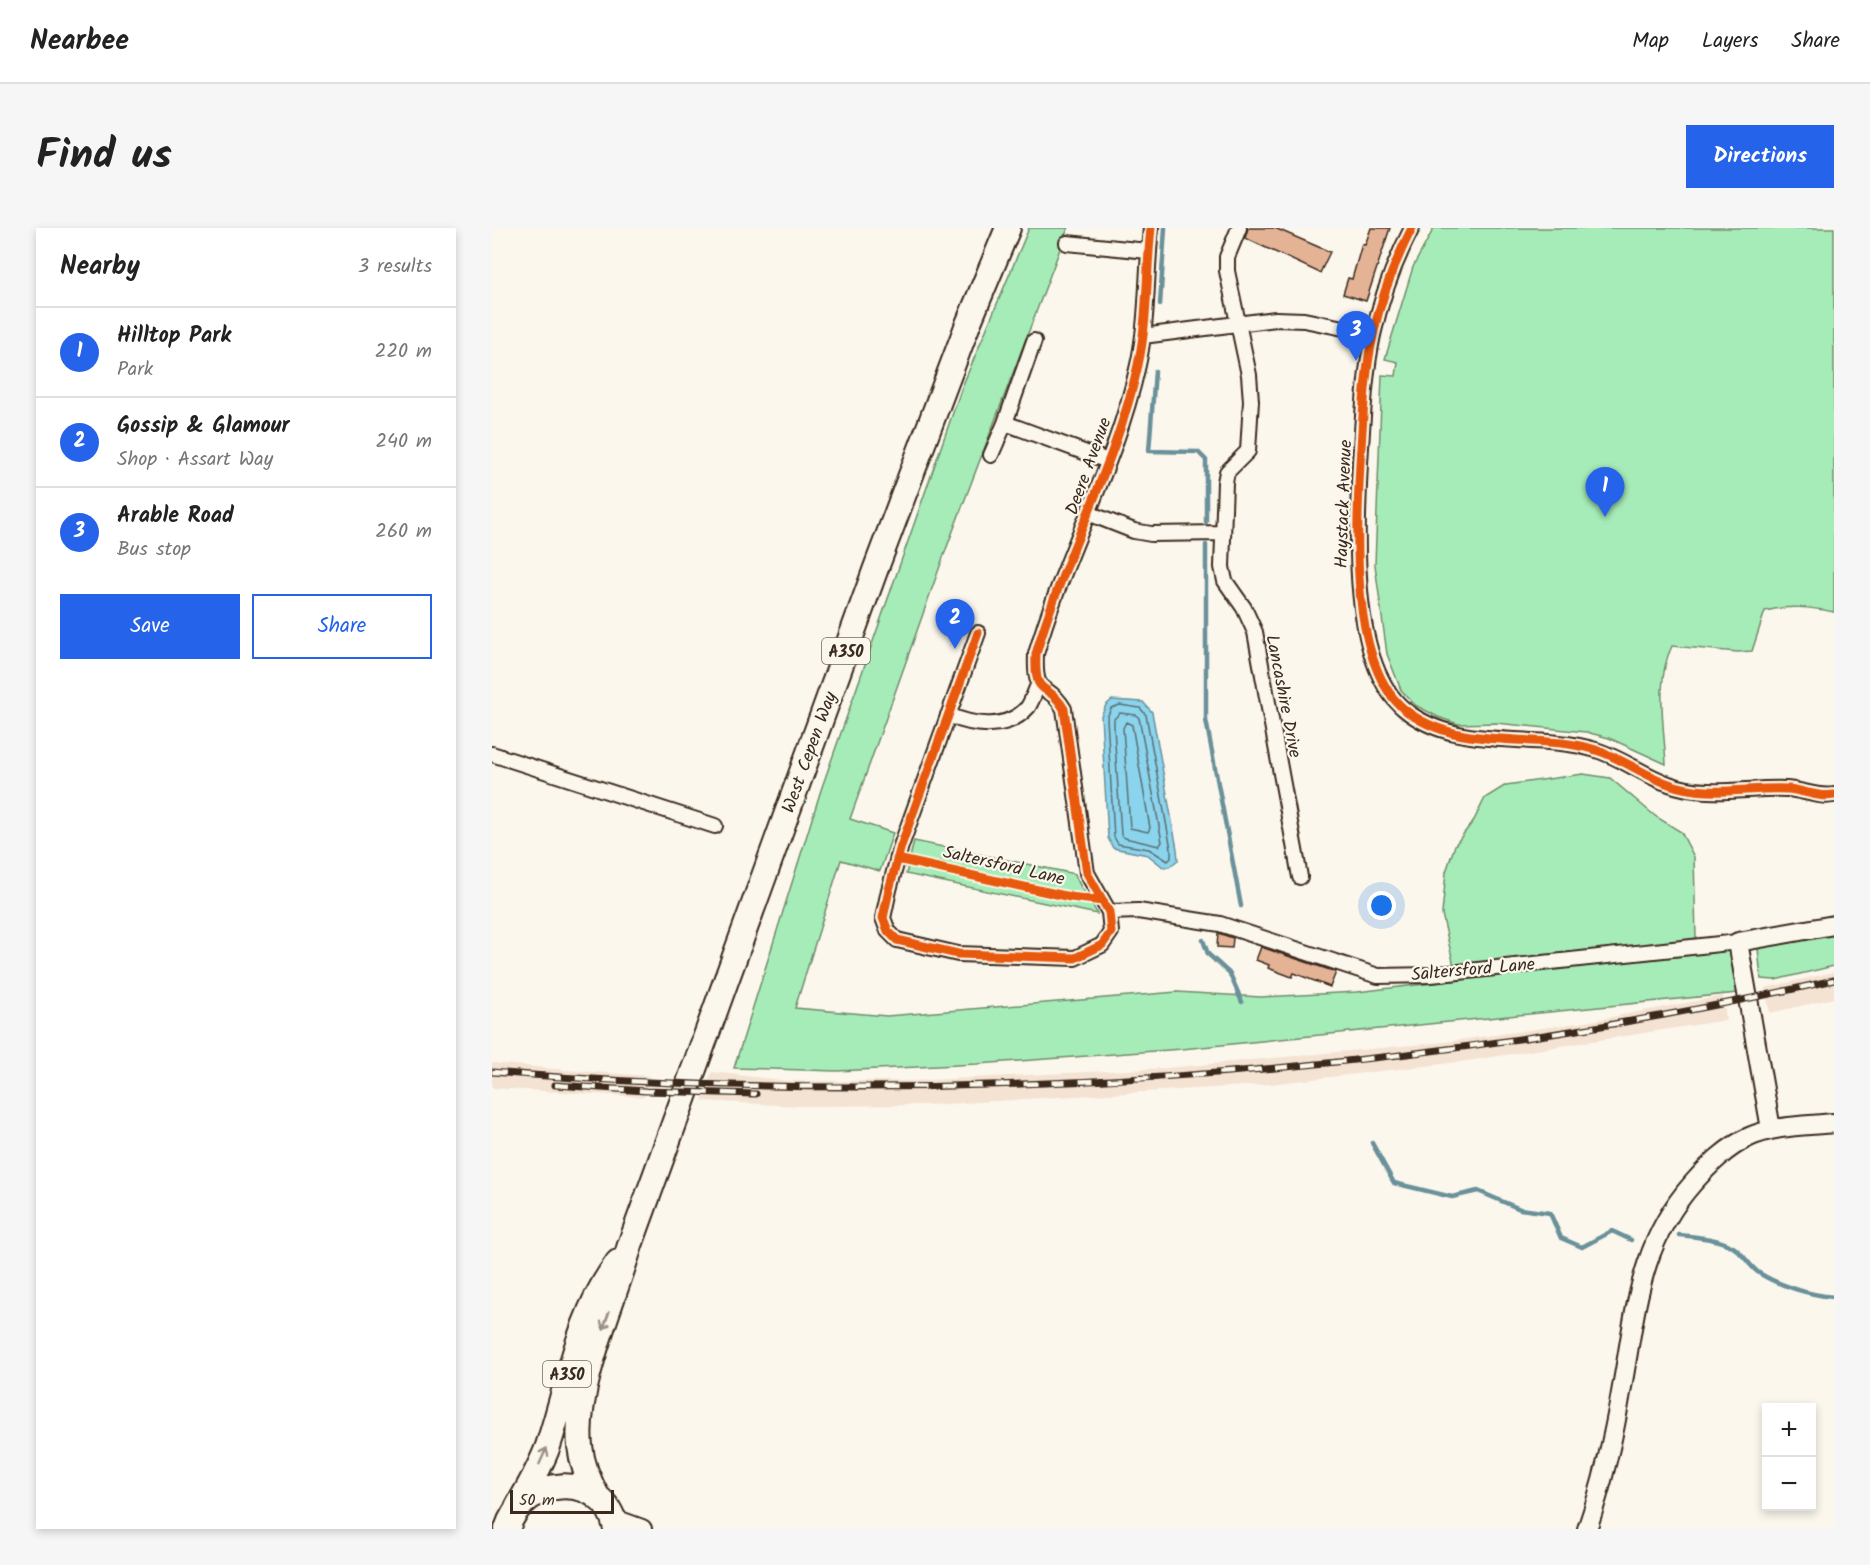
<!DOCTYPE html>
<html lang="en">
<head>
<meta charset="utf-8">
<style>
	body { margin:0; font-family:Kalam,sans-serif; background:#f6f6f6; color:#222 }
	.controls { position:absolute; right:18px; bottom:18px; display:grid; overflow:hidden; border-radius:0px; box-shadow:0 3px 9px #0003 }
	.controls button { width:54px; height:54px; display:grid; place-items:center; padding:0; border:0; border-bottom:2px solid #e0e0e0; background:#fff; color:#222; font:30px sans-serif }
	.scale { position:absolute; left:18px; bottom:15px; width:104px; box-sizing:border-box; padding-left:6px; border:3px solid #3b2a1e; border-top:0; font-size:16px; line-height:21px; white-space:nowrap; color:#3b2a1e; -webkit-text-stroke:4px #fbf7ec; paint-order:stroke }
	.you { position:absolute; left:890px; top:678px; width:21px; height:21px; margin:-15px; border:4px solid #fff; border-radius:50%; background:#1a73e8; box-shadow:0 0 0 9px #1a73e833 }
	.badge { display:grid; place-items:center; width:39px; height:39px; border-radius:50%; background:#2563eb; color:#fff; font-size:20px; font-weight:700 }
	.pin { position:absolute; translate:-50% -50px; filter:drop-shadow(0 2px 3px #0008) }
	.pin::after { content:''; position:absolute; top:32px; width:21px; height:18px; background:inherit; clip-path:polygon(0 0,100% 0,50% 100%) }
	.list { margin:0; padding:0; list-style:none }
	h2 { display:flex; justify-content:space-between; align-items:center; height:78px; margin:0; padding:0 24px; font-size:26px }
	h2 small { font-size:20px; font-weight:400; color:#767676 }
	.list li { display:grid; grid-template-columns:39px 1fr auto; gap:18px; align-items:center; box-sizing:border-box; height:90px; padding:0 24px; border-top:2px solid #e0e0e0 }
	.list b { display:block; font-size:22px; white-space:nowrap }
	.list p { margin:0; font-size:20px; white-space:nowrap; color:#767676 }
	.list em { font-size:20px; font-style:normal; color:#767676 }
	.actions { display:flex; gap:12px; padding:18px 24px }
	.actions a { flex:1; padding:14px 0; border:2px solid #2563eb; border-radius:0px; text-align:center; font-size:21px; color:#2563eb }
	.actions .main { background:#2563eb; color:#fff }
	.map { position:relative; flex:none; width:1342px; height:1301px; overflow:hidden; border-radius:0px }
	header { display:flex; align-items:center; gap:36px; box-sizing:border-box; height:84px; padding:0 30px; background:#fff; border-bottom:2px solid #e0e0e0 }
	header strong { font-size:28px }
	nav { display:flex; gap:33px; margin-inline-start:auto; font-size:21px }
	.intro { display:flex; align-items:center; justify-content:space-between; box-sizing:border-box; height:144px; padding:0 36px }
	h1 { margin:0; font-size:42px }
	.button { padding:15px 27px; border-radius:0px; background:#2563eb; color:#fff; font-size:21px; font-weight:700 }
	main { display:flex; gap:36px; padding:0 36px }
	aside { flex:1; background:#fff; border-radius:0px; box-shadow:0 3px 9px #0003 }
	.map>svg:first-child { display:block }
</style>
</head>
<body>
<header>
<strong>Nearbee</strong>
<nav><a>Map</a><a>Layers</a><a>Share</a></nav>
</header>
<div class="intro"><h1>Find us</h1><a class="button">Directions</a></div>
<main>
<aside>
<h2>Nearby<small>3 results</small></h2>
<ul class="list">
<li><span class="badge">1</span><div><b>Hilltop Park</b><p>Park</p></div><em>220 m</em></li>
<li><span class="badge">2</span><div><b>Gossip &amp; Glamour</b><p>Shop · Assart Way</p></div><em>240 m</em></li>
<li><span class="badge">3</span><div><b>Arable Road</b><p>Bus stop</p></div><em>260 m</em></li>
</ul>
<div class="actions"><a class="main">Save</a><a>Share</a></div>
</aside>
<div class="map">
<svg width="1342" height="1301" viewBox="0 0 1342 1301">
	<rect width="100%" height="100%" fill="#fbf7ec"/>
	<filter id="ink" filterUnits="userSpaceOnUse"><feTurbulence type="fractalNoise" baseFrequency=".0167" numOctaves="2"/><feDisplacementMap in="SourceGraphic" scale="12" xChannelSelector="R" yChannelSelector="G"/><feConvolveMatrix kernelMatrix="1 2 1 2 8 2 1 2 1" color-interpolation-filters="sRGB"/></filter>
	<g filter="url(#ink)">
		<!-- built -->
		<path fill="#f4e2d2" d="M1342,744V770L1278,785L1273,760Z
			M1231,768L1234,792L975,833L768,857L436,877L308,878L210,873L220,844L296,853H419L676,840L953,814L1093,794Z
			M0,835L73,842L157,848L152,869L0,860Z"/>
		<!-- green -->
		<path fill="#a6ecb8" stroke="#708b6b" stroke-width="1.5" d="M537,0H576L453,324L358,591L401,605L388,643L349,632L303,780L395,788L685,764L769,769L865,764L1238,720L1245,765L690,821L485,836L345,843L242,840L329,562L470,159Z
			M942,0H1342V384C1318,379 1297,377 1273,383L1260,423L1246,424L1180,418C1163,452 1172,499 1174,536L1117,510L1094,504L1004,495L966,496L946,489L923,477L909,462L895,426L883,337L890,147L904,148L906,134L893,131L921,39Z
			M1091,546L1118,550L1163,588L1189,604L1202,629L1204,711L962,738L950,686L954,644L963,617L982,592L993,570L1014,557Z
			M422,613L583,646C588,662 599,671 605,686L414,646Z
			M1342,707V738L1283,752L1269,751L1266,720Z"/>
		<!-- water -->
		<path fill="#8bd4ed" stroke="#6b909a" stroke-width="1.5" d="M620,472L651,474L660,484L685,621L686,632L677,639H671L656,627L621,620L616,610L609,488L614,477Z"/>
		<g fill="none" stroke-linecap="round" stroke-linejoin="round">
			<!-- shore -->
			<path stroke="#5b6e71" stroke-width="1.5" d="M628,477L648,480L654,487L679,621V630L676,633L657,621L626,616L622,609L615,490L619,480Z
				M628,485L644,487L647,490L670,614L667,618L633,610L629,607L622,500V491Z
				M634,494L640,497L658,600L656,604L638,600L631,500Z"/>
			<!-- stream -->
			<path stroke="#6b909a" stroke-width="4.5" d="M668,77L673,0
				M663,143L657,223L706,224L714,232V294
				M714,317V492L749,678
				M711,712L716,726L738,746L750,774
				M880,915L902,955L960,969L986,963L1028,981L1058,985L1069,1010L1090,1019L1120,1003L1139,1012
				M1187,1007C1205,1009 1225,1010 1241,1019C1252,1026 1257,1038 1267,1045C1288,1058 1318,1067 1342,1069"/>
		</g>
		<!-- building -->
		<path fill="#e4b295" stroke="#3b2a1e" stroke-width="1.5" d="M756,0H783L838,24L828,45L753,10Z
			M879,0H898L874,73L851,66L856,50L860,51L870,16L873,17Z
			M726,705L741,710L740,720L725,719Z
			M769,719L844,744L838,759L802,745L800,749L776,740L777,737L764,732Z"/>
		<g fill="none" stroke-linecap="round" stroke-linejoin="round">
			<defs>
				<path id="street" d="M747,0L735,29V43L757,147L759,173L756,223L735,244L733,254L730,339L733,353L752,380L763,404L808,649
					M920,0C903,33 889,70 881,107C872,149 871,192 868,235C865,300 857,435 912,481C965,525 1041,503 1104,522C1130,530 1151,547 1177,556C1214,570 1257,559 1295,561C1311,562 1326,570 1342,567
					M575,15L656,23
					M651,108L784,91L812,92L881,106
					M542,113L513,195L616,233
					M499,227L513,195
					M596,285L642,303L659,306L730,305
					M486,405L409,618L397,662L391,690L396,703L405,712L466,726L583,730L610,717L619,704L617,684L595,645L572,481C555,451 542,473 544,426C572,328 624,237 646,137C656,92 654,46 659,0
					M456,487C482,498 515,503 536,479C540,473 543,464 546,457
					M0,526L223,598
					M617,684L646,683L728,696L886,748L939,747L1246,714"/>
				<path id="secondary" d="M1279,901L1246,714L1342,697
					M120,1290L150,1301
					M1095,1301C1111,1255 1122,1207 1130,1159C1144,1083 1147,1016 1201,955C1217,937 1234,920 1257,909C1283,897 1314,898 1342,895"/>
				<path id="highway" d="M106,1270C97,1254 90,1237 88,1218C82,1159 121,1075 138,1017L384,340L476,96L516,0
					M25,1280C36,1260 48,1240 56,1218C77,1155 85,1089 126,1034
					M15,1301C32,1246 113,1242 124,1301"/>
			</defs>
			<!-- street casing -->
			<use href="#street" stroke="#3b2a1e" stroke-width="18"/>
			<!-- secondary casing -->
			<use href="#secondary" stroke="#3b2a1e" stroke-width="22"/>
			<!-- highway casing -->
			<use href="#highway" stroke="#3b2a1e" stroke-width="28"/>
			<!-- street -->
			<use href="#street" stroke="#fbf7ec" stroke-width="14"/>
			<!-- secondary -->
			<use href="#secondary" stroke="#fbf7ec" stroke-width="18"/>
			<!-- highway -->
			<use href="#highway" stroke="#fbf7ec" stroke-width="24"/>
			<defs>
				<path id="rail" d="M0,844C441,880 910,851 1342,752
					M63,857L154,863L264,866"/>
			</defs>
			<!-- rail casing -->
			<use href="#rail" stroke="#3b2a1e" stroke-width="7"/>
			<!-- rail -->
			<use href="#rail" stroke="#fbf7ec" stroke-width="4.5" stroke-dasharray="14" stroke-linecap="butt"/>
			<defs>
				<path id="cycleway" d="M920,0C903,33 889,70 881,107C872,149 871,192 868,235C865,300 857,435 912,481C965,525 1041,503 1104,522C1130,530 1151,547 1177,556C1214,570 1257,559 1295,561C1311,562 1326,570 1342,567
					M486,405L409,618L397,662L391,690L396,703L405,712L466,726L583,730L610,717L619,704L617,684L595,645L572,481C555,451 542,473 544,426C572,328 624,237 646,137C656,92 654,46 659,0
					M405,631L578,669L611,673"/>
			</defs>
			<!-- cycleway casing -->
			<use href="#cycleway" stroke="#fbf7ec" stroke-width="13"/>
			<!-- cycleway -->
			<use href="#cycleway" stroke="#e8590c" stroke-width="9"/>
		</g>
		<!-- one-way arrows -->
		<defs><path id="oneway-shaft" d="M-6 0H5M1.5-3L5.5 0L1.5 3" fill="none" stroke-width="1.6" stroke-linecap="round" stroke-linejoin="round" transform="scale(1.5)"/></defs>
		<g stroke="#9b9085">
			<use href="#oneway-shaft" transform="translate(114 1093) rotate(109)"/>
			<use href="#oneway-shaft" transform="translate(51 1228) rotate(-66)"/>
		</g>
	</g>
	<g text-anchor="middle" stroke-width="4.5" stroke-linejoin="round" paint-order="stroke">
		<!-- shield labels -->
		<g fill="#fbf7ec" stroke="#75685c" stroke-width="1.5">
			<rect x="330" y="410" width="48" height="26" rx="4.5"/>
			<rect x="51" y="1133" width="48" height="26" rx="4.5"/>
		</g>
		<g font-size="16" font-weight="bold" fill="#3b2a1e">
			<text x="354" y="429">A350</text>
			<text x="75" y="1152">A350</text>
		</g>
		<!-- street labels -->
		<g font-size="18" fill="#3b2a1e" stroke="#fbf7ec">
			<text transform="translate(596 238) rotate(-70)" y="6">Deere Avenue</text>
			<text transform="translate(851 276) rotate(-88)" y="6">Haystack Avenue</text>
			<text transform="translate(792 468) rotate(79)" y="6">Lancashire Drive</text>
			<text transform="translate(317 524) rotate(-70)" y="6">West Cepen Way</text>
			<text transform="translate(512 637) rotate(13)" y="6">Saltersford Lane</text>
			<text transform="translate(981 741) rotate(-5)" y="6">Saltersford Lane</text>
		</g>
	</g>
</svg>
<div class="controls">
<button>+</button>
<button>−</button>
</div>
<div class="scale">50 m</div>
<div class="you"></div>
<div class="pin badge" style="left:1113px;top:289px">1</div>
<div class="pin badge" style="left:463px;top:421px">2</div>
<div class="pin badge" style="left:864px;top:133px">3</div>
</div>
</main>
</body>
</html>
